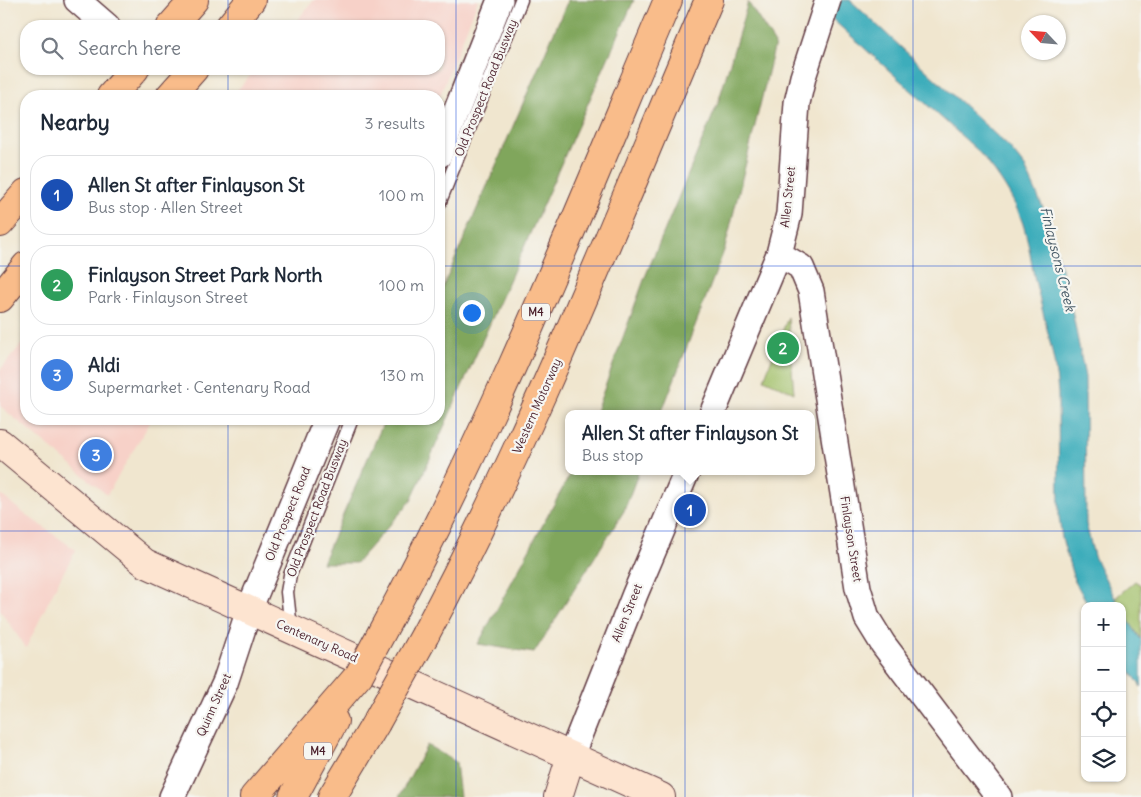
<!DOCTYPE html>
<html lang="en">
<head>
<meta charset="utf-8">
<style>
	body { margin:0; font-family:Delius,sans-serif; background:#f6f6f7; color:#1f2937 }
	.controls { position:absolute; right:15px; bottom:15px; display:grid; overflow:hidden; border-radius:10px; box-shadow:0 1px 4px #0004 }
	.controls button { width:45px; height:45px; display:grid; place-items:center; padding:0; border:0; border-bottom:1px solid #e0e1e3; background:#fff; color:#1f2937; font:25px sans-serif }
	.compass { position:absolute; left:1021px; top:15px; width:45px; height:45px; border-radius:50%; background:#fff; box-shadow:0 1px 4px #0004; rotate:296deg }
	.you { position:absolute; left:471px; top:312px; width:18px; height:18px; margin:-12px; border:4px solid #fff; border-radius:50%; background:#1a73e8; box-shadow:0 0 0 8px #1a73e833 }
	.badge { display:grid; place-items:center; width:32px; height:32px; border-radius:50%; background:#db2777; color:#fff; font-size:16px; font-weight:700 }
	.pin { position:absolute; translate:-50% -50%; border:2px solid #fff; box-shadow:0 1px 5px #0006 }
	.popup { position:absolute; left:565px; top:410px; width:250px; height:65px; box-sizing:border-box; display:grid; place-content:center; border-radius:10px; background:#fff; filter:drop-shadow(0 1px 4px #0005); font-size:16px; white-space:nowrap; color:#747a83 }
	.popup b { font-size:19px; color:#1f2937 }
	.popup::after { content:''; position:absolute; left:50%; top:100%; margin-left:-10px; border:10px solid transparent; border-top-color:#fff }
	.list { margin:0; padding:0; list-style:none }
	h2 { display:flex; justify-content:space-between; align-items:center; height:65px; margin:0; padding:0 20px; font-size:21px }
	h2 small { font-size:16px; font-weight:400; color:#747a83 }
	.list li { display:grid; grid-template-columns:32px 1fr auto; gap:15px; align-items:center; box-sizing:border-box; height:80px; margin:0 10px 10px; padding:0 10px; border:1px solid #e0e1e3; border-radius:20px }
	.list b { display:block; font-size:19px; white-space:nowrap }
	.list p { margin:0; font-size:16px; white-space:nowrap; color:#747a83 }
	.list em { font-size:16px; font-style:normal; color:#747a83 }
	.icon { flex:none; width:28px; height:28px; fill:none; stroke:currentColor; stroke-width:2; stroke-linecap:round; stroke-linejoin:round }
	.map { position:relative; flex:none; width:1141px; height:797px; overflow:hidden }
	.search { position:absolute; background:#fff; box-shadow:0 1px 4px #0004; left:20px; top:20px; width:425px; height:55px; display:flex; align-items:center; gap:12px; box-sizing:border-box; padding:0 18px; border-radius:20px; color:#747a83; font-size:19px }
	.panel { position:absolute; background:#fff; box-shadow:0 1px 4px #0004; left:20px; top:90px; width:425px; height:335px; border-radius:20px }
	.map>svg:first-child { display:block }
</style>
</head>
<body>
<div class="map">
<svg width="1141" height="797" viewBox="0 0 1141 797">
	<rect width="100%" height="100%" fill="#f6f6f2"/>
	<filter id="ink" filterUnits="userSpaceOnUse"><feTurbulence type="fractalNoise" baseFrequency=".02" numOctaves="2"/><feDisplacementMap in="SourceGraphic" scale="10" xChannelSelector="R" yChannelSelector="G"/><feConvolveMatrix kernelMatrix="1 2 1 2 8 2 1 2 1" color-interpolation-filters="sRGB"/></filter>
	<filter id="wash" filterUnits="userSpaceOnUse"><feTurbulence type="fractalNoise" baseFrequency=".0096" numOctaves="4" result="noise"/><feDisplacementMap in="SourceGraphic" scale="20" xChannelSelector="R" yChannelSelector="G"/><feGaussianBlur stdDeviation="1.12" result="paint"/><feColorMatrix in="noise" values="0 0 0 0 0 0 0 0 0 0 0 0 0 0 0 0 0 1.4 0 .05"/><feComposite in="paint" operator="in"/></filter>
	<g filter="url(#wash)">
		<rect width="100%" height="100%" fill="#f0e6cf"/>
		<!-- built -->
		<path fill="#f7d1c8" d="M314,0H478L439,98V96H232L256,69H439V26H292Z
			M26,339V419H152L107,495L0,406V370Z
			M0,494L22,512L76,550L58,582L26,648L0,610Z"/>
		<!-- green -->
		<path fill="#a1bf67" stroke="#766f49" d="M788,317L794,393L764,379Z
			M1135,581L1141,585V639L1122,611V606H1119L1114,599Z"/>
		<!-- forest -->
		<path fill="#80a65c" stroke="#656244" d="M568,0H634L411,501L356,563H322L385,419H439V296Z
			M748,2L775,44L725,248L661,414H595L645,277L718,103Z
			M572,471H639L624,511L534,653L478,644Z
			M427,745L456,762L460,797H399Z"/>
		<!-- water -->
		<path fill="#3eadbb" stroke="#446673" d="M811,0H850L1009,147L1025,167L1048,219L1073,315L1085,377L1086,524L1094,556L1119,606H1089L1074,580L1062,538L1059,517L1058,393C1055,353 1043,315 1034,276C1030,257 1028,235 1020,216C1010,191 994,169 976,149Z
			M1122,610L1141,640V687L1122,657Z"/>
	</g>
	<g filter="url(#ink)">
		<g fill="none" stroke-linecap="round" stroke-linejoin="round">
			<defs>
				<path id="lane" d="M439,204L521,0
					M291,629L287,592L290,575L352,419"/>
				<path id="street" d="M77,0L107,26
					M439,155L500,0
					M779,254L801,267L811,291L858,588L867,618L883,644L999,797
					M712,414L779,254L789,214L797,103L803,77L828,0
					M571,756L635,594L687,471
					M172,797L225,683L249,610L327,419"/>
				<path id="secondary" d="M0,443L145,563L661,797
					M558,797L571,756"/>
				<path id="highway" d="M171,26L194,0
					M230,26L251,0
					M111,96L135,69
					M170,96L194,69
					M0,223L26,193
					M0,298L26,266
					M390,617C497,418 580,208 668,0
					M425,635C535,430 618,213 709,0
					M254,797L359,675
					M293,797L334,721
					M332,797L376,723"/>
			</defs>
			<!-- lane casing -->
			<use href="#lane" stroke="#633d44" stroke-width="15"/>
			<!-- street casing -->
			<use href="#street" stroke="#633d44" stroke-width="28"/>
			<!-- secondary casing -->
			<use href="#secondary" stroke="#633d44" stroke-width="30"/>
			<!-- highway casing -->
			<use href="#highway" stroke="#633d44" stroke-width="30"/>
			<!-- lane -->
			<use href="#lane" stroke="#fff" stroke-width="12"/>
			<!-- street -->
			<use href="#street" stroke="#fff" stroke-width="25"/>
			<!-- secondary -->
			<use href="#secondary" stroke="#fde4d0" stroke-width="28"/>
			<!-- highway -->
			<use href="#highway" stroke="#f9bc8a" stroke-width="28"/>
			<defs>
				<path id="highway-bridge" d="M359,675L390,617
					M376,723L425,635"/>
			</defs>
			<!-- highway-bridge casing -->
			<use href="#highway-bridge" stroke="#633d44" stroke-width="30" stroke-linecap="butt"/>
			<!-- highway-bridge -->
			<use href="#highway-bridge" stroke="#f9bc8a" stroke-width="28"/>
		</g>
	</g>
	<!-- grid -->
	<path fill="none" stroke="#1d4ed8" stroke-width="1" stroke-opacity="0.55" d="M228,0V26M456,0V797M685,0V797M913,0V797M228,69V96M0,266H26M439,266H1141M228,419V797M0,531H1141"/>
	<g text-anchor="middle" stroke-width="4.5" stroke-linejoin="round" paint-order="stroke">
		<!-- shield labels -->
		<g fill="#f6f6f2" stroke="#7e6067" stroke-width="1">
			<rect x="522" y="303.5" width="28" height="17" rx="4"/>
			<rect x="304" y="742.5" width="28" height="17" rx="4"/>
		</g>
		<g font-size="11" font-weight="bold" fill="#4a1f2b">
			<text x="536" y="316">M4</text>
			<text x="318" y="755">M4</text>
		</g>
		<!-- street labels -->
		<g font-size="12" fill="#4a1f2b" stroke="#f6f6f2">
			<text transform="translate(486 88) rotate(-68)" y="4">Old Prospect Road Busway</text>
			<text transform="translate(788 197) rotate(-84)" y="4">Allen Street</text>
			<text transform="translate(537 406) rotate(-66)" y="4">Western Motorway</text>
			<text transform="translate(317 508) rotate(-69)" y="4">Old Prospect Road Busway</text>
			<text transform="translate(288 514) rotate(-68)" y="4">Old Prospect Road</text>
			<text transform="translate(851 539) rotate(81)" y="4">Finlayson Street</text>
			<text transform="translate(627 613) rotate(-68)" y="4">Allen Street</text>
			<text transform="translate(317 641) rotate(24)" y="4">Centenary Road</text>
			<text transform="translate(214 705) rotate(-66)" y="4">Quinn Street</text>
		</g>
		<!-- water labels -->
		<g font-size="14" font-style="italic" fill="#455865" stroke="#f6f6f2">
			<text transform="translate(1058 259) rotate(76)" y="5">Finlaysons Creek</text>
		</g>
	</g>
</svg>
<div class="controls">
<button>+</button>
<button>−</button>
<button><svg class="icon" aria-label="locate" viewBox="0 0 24 24"><circle cx="12" cy="12" r="6"/><path d="M12 2v4M12 18v4M2 12h4M18 12h4"/></svg></button>
<button><svg class="icon" aria-label="layers" viewBox="0 0 24 24"><path d="M12 4l9 5-9 5-9-5zM3 14l9 5 9-5"/></svg></button>
</div>
<svg class="compass" viewBox="-18 -18 36 36"><path d="M0-13l5 13h-10z" fill="#e53935"/><path d="M0 13l5-13h-10z" fill="#747a83"/></svg>
<div class="you"></div>
<div class="pin badge" style="left:690px;top:510px;background:#1a4fb4">1</div>
<div class="popup"><b>Allen St after Finlayson St</b>Bus stop</div>
<div class="pin badge" style="left:783px;top:348px;background:#2e9e5b">2</div>
<div class="pin badge" style="left:96px;top:455px;background:#3f7fe0">3</div>
<div class="search"><svg class="icon" aria-label="search" viewBox="0 0 24 24"><circle cx="10" cy="10" r="6"/><path d="M15 15l6 6"/></svg>Search here</div>
<section class="panel">
<h2>Nearby<small>3 results</small></h2>
<ul class="list">
<li><span class="badge" style="background:#1a4fb4">1</span><div><b>Allen St after Finlayson St</b><p>Bus stop · Allen Street</p></div><em>100 m</em></li>
<li><span class="badge" style="background:#2e9e5b">2</span><div><b>Finlayson Street Park North</b><p>Park · Finlayson Street</p></div><em>100 m</em></li>
<li><span class="badge" style="background:#3f7fe0">3</span><div><b>Aldi</b><p>Supermarket · Centenary Road</p></div><em>130 m</em></li>
</ul>
</section>
</div>
</body>
</html>
